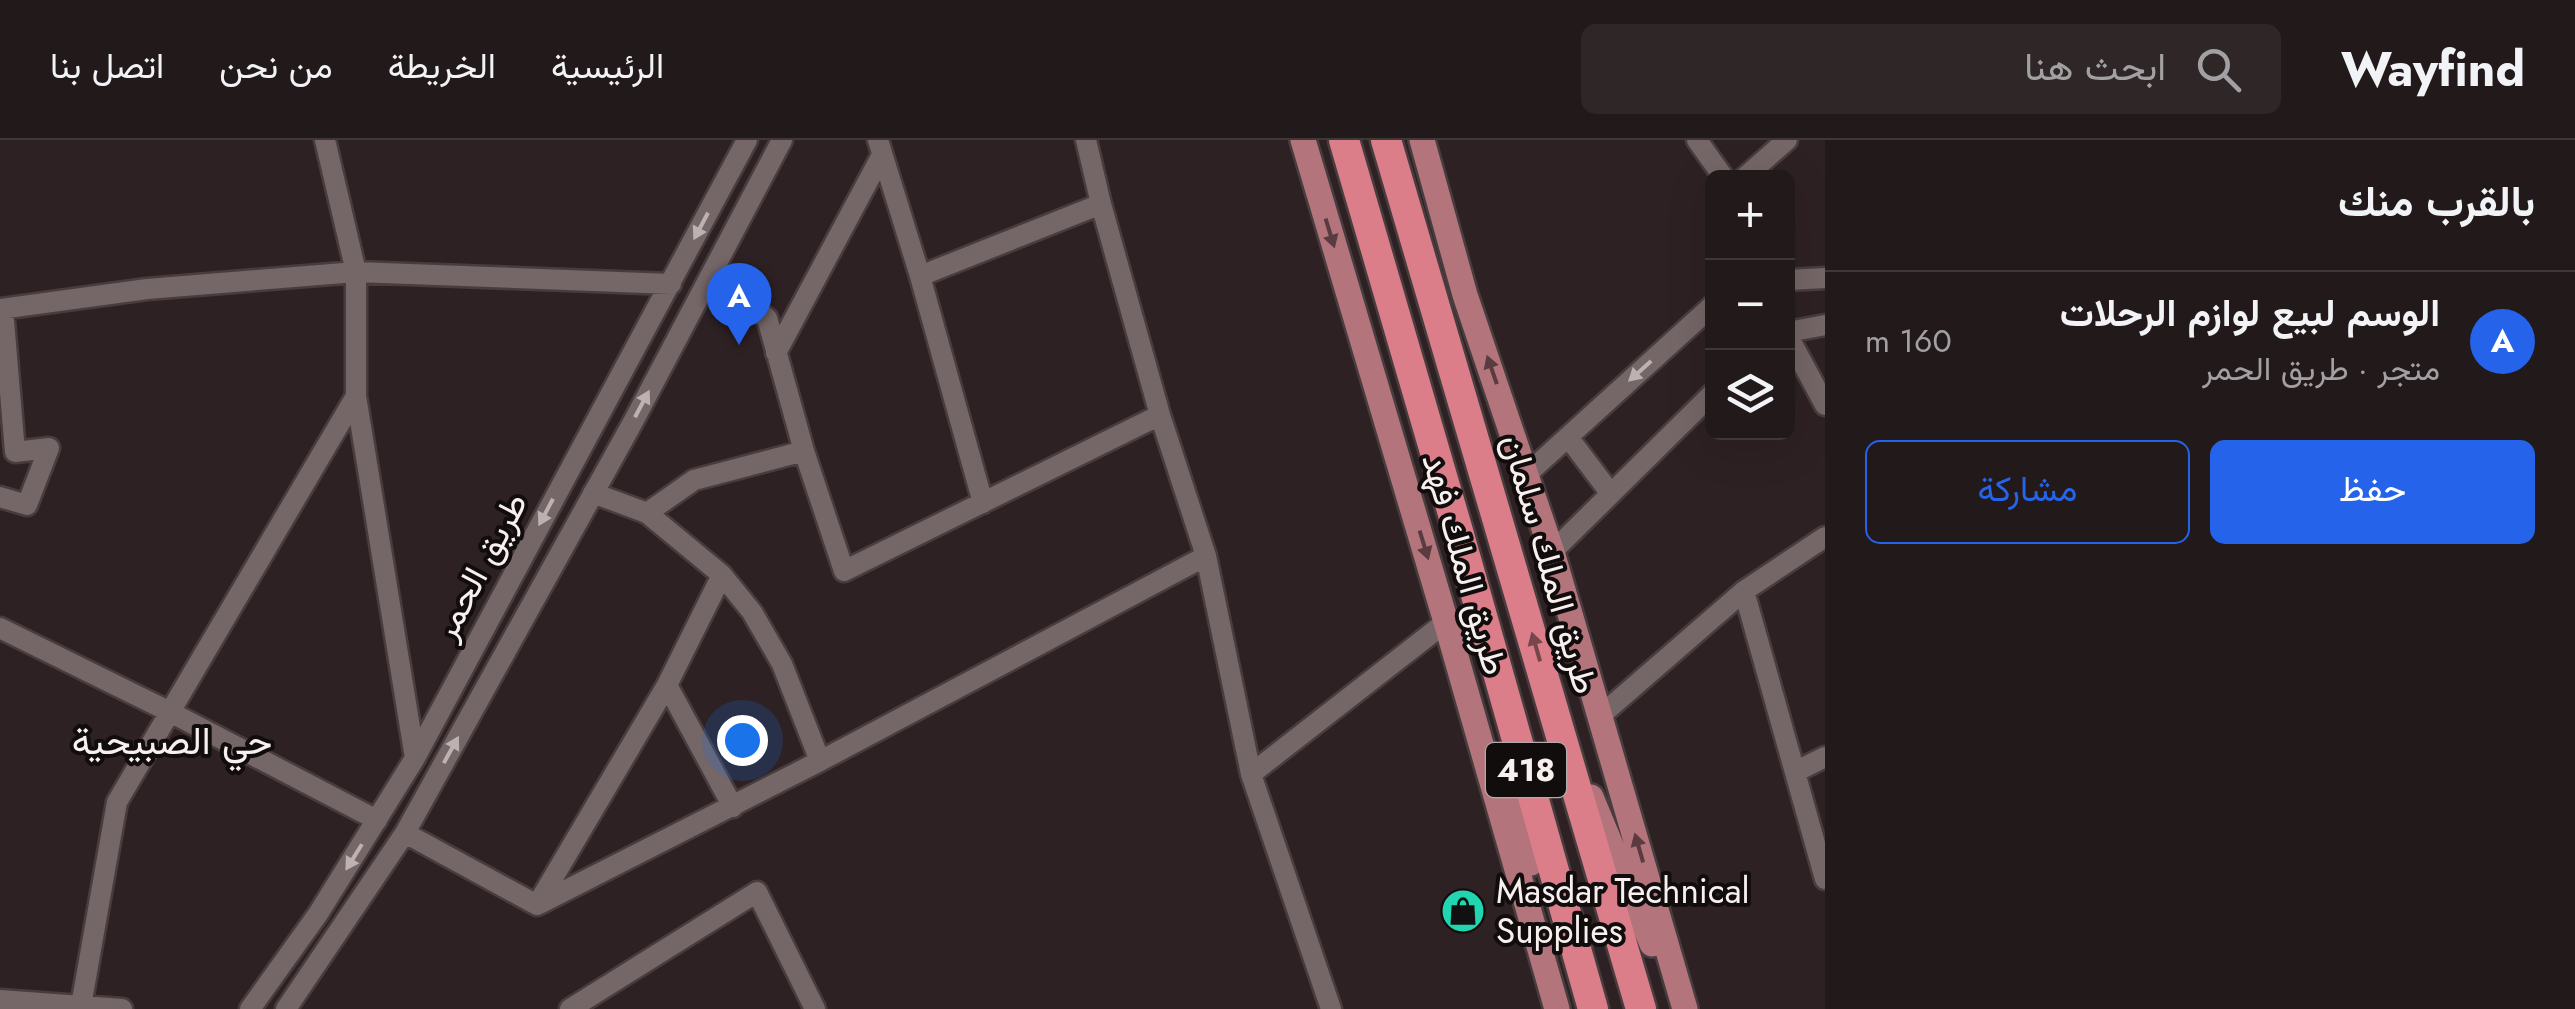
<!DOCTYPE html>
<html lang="ar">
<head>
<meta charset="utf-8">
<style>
	body { margin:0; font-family:Jost,Vazirmatn,sans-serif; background:#2e2627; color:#f1f3f6; direction:rtl }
	.controls { position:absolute; right:30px; top:30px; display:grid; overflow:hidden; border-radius:15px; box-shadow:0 10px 40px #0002 }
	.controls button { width:90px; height:90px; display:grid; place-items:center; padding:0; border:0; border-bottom:2px solid #3f3839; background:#22191a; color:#f1f3f6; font:50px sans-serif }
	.you { position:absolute; left:742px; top:600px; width:35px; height:35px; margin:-25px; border:8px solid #fff; border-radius:50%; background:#1a73e8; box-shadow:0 0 0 15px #1a73e833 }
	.badge { display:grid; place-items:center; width:65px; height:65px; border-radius:50%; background:#2563eb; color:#fff; font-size:32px; font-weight:700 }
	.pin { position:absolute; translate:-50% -82px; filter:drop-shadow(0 2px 5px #0008) }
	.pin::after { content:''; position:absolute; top:52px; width:35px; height:30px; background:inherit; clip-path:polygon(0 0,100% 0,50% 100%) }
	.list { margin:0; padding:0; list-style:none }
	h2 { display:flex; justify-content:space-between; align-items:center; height:130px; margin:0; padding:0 40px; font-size:42px }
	h2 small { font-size:32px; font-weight:400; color:#a2a0a2 }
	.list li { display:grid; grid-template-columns:65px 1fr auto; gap:30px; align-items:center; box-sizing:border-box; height:140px; padding:0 40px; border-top:2px solid #3f3839 }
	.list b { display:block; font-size:38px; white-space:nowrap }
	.list p { margin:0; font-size:32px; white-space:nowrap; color:#a2a0a2 }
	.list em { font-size:32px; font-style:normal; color:#a2a0a2 }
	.actions { display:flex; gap:20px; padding:30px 40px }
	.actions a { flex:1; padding:22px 0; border:2px solid #2563eb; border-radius:15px; text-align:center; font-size:35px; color:#2563eb }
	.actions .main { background:#2563eb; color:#fff }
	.icon { flex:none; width:55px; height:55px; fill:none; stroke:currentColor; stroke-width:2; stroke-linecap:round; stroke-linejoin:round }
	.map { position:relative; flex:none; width:1825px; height:869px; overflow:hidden; direction:ltr }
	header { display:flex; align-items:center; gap:60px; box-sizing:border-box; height:140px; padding:0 50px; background:#22191a; border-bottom:2px solid #3f3839 }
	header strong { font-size:48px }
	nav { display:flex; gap:55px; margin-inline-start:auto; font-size:35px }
	.search { width:700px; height:90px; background:#2e2627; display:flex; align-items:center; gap:25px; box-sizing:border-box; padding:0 35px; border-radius:15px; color:#a2a0a2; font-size:38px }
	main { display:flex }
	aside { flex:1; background:#22191a }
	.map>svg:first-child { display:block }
</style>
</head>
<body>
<header>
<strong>Wayfind</strong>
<div class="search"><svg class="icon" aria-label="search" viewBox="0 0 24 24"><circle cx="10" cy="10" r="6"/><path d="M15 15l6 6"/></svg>ابحث هنا</div>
<nav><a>الرئيسية</a><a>الخريطة</a><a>من نحن</a><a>اتصل بنا</a></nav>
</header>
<main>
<aside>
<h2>بالقرب منك<small></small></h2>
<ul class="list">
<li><span class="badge">A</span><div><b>الوسم لبيع لوازم الرحلات</b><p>متجر · طريق الحمر</p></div><em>160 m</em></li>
</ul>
<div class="actions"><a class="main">حفظ</a><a>مشاركة</a></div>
</aside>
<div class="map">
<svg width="1825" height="869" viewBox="0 0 1825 869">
	<rect width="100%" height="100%" fill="#2e2123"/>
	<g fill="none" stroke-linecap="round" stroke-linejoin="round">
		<defs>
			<path id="minor" d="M325,0L356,132V256L415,618
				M878,0L920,136L983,363
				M1086,0L1101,64L1160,275L1206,416L1251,634
				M1697,0L1724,38
				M1744,38L1787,0
				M920,136L1101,64
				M710,137L767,178L804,311L844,431L1160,275
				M1788,140L1825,138
				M0,169L147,149L356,132L671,144
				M1788,192L1825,185
				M1788,196L1825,265
				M776,213L882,15
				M1568,297L1611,354
				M1527,334L1712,166
				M593,353L647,373L722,435L752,472L782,524L820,621L1206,416
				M0,357L27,365L49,308L15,312L3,169
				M647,373L694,340L804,311
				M1552,412L1712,254
				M1744,451L1825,739
				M0,488L170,572L377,680
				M667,545L733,667
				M1600,576L1744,451L1825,397
				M1795,632L1825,617
				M405,693L537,765L667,545L722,435
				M539,764L820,621
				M0,860L122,869
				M81,866L117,662L356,256
				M250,869L318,774L415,618L747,0
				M286,869L405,693L633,282L782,0
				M570,869L757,752L815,869
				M1331,869L1251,634L1446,482"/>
			<path id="major" d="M1303,0L1446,482L1557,869
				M1422,0L1465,155L1552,412L1685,869
				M1508,616L1531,723
				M1591,657L1652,804"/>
			<path id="highway" d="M1344,0L1458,391L1593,869
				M1386,0L1641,869"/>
		</defs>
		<!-- minor casing -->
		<use href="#minor" stroke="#483d3e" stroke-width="25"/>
		<!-- major casing -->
		<use href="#major" stroke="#483d3e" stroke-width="30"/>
		<!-- highway casing -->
		<use href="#highway" stroke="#483d3e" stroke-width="35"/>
		<!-- minor -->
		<use href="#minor" stroke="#756667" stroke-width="20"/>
		<!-- major -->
		<use href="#major" stroke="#b3747c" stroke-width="25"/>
		<!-- highway -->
		<use href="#highway" stroke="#dc7d8a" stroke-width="30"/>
	</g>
	<!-- one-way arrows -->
	<defs><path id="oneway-solid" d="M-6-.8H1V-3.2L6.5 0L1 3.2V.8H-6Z" transform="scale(2.5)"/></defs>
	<g fill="#bdb1b2">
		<use href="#oneway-solid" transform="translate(701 86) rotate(118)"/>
		<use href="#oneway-solid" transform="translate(1640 231) rotate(138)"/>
		<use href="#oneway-solid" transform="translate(642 264) rotate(-62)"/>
		<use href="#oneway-solid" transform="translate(546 372) rotate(118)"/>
		<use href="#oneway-solid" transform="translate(451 610) rotate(-61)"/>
		<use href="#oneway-solid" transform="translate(354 717) rotate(122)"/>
	</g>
	<g fill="#5a3b3f">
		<use href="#oneway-solid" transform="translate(1330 93) rotate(73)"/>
		<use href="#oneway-solid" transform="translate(1492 230) rotate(-109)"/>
		<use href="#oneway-solid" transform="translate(1424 405) rotate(73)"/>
		<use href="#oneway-solid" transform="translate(1639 708) rotate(-106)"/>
	</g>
	<use fill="#77454c" href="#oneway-solid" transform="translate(1536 507) rotate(-106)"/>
	<!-- icons -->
	<defs>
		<symbol id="shop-disc" viewBox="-11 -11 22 22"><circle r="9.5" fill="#20d5b0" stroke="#120d0d"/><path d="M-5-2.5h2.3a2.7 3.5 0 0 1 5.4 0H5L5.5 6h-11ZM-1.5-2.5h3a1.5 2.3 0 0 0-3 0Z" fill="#111"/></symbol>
	</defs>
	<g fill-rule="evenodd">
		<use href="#shop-disc" x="1438" y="746" width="50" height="50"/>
	</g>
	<g text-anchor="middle" stroke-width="8" stroke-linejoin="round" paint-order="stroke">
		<!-- shield labels -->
		<rect fill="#120d0d" stroke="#b3abab" stroke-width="2.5" x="1486" y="603" width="80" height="54" rx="8"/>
		<g font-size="32" font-weight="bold" fill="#f8efef">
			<text x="1526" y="641">418</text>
		</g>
		<!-- street labels -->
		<g font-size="35" fill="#f8efef" stroke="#120d0d">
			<text transform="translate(1465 424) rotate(74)" y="12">طريق الملك فهد</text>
			<text transform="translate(1550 424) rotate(74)" y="12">طريق الملك سلمان</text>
			<text transform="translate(480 426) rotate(-62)" y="12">طريق الحمر</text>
		</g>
		<!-- poi labels -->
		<g font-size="35" fill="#f8efef" stroke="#120d0d" text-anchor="start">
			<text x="1496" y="763">Masdar Technical<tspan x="1496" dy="40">Supplies</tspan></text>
		</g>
		<!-- neighbourhood labels -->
		<g font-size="38" fill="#f8efef" stroke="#120d0d">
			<text x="172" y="614">حي الصبيحية</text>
		</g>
	</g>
</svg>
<div class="controls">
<button>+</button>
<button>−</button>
<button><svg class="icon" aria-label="layers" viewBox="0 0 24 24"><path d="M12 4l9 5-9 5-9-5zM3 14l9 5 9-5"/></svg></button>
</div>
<div class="you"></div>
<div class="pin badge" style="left:739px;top:205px">A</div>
</div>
</main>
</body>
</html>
